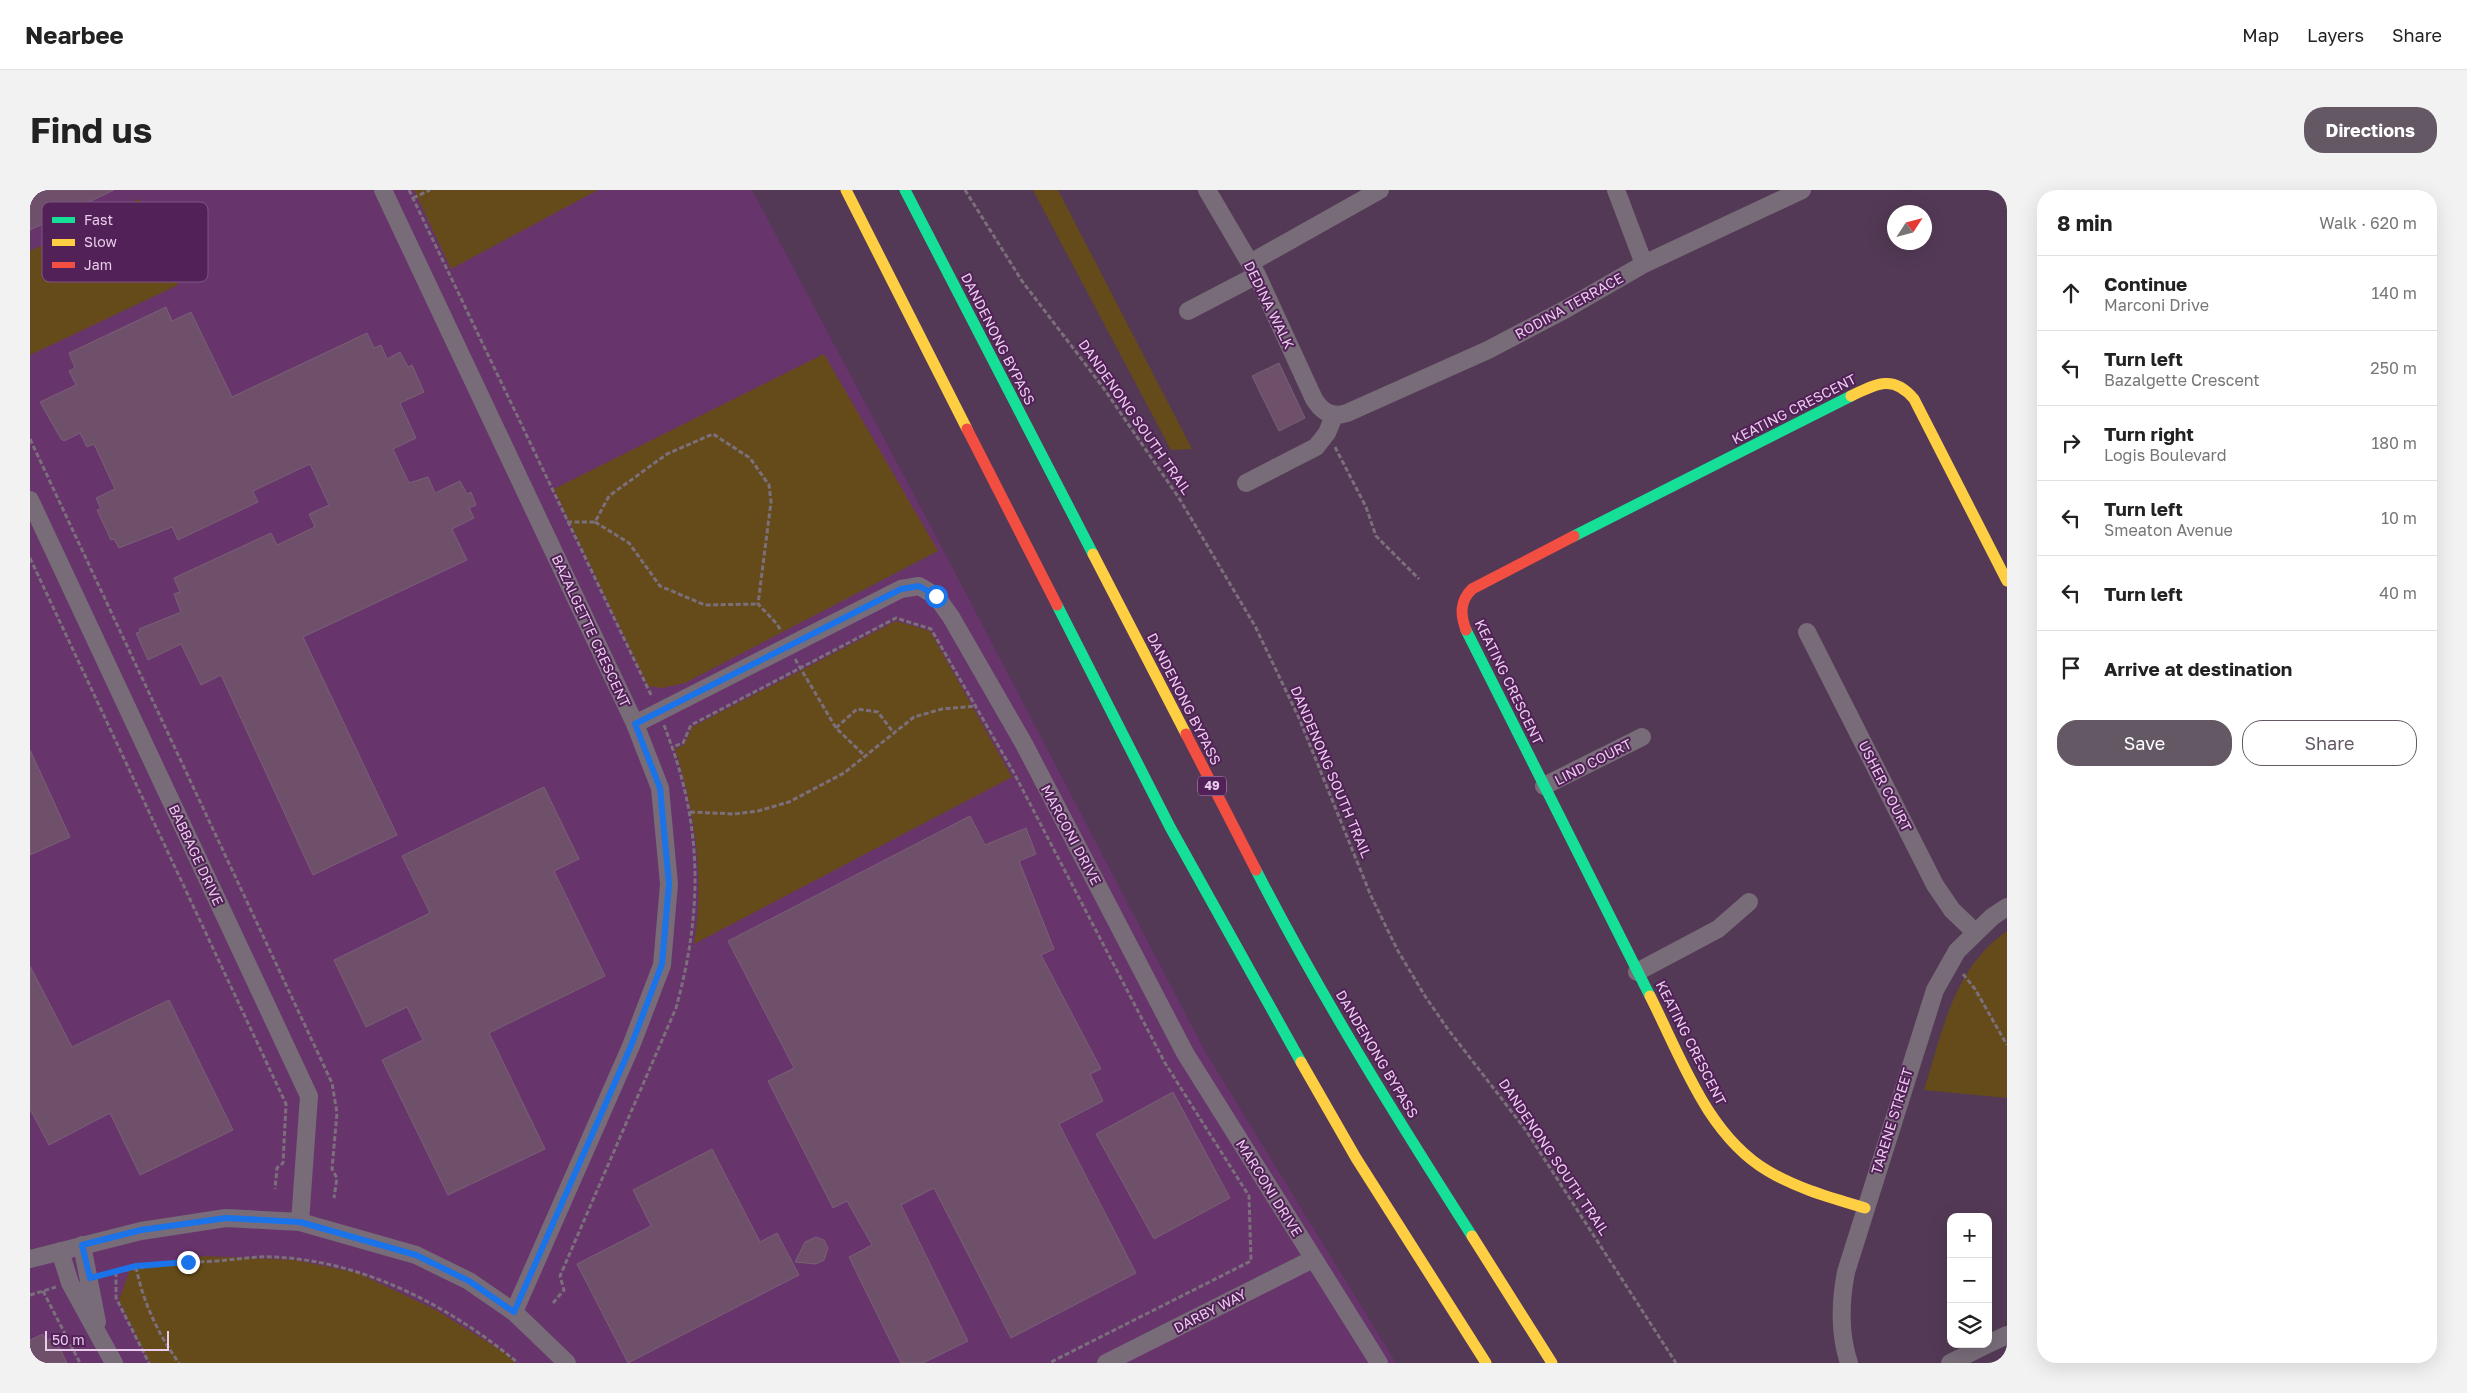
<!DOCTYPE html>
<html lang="en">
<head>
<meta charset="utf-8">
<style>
	body { margin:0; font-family:"Golos Text",sans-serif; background:#f2f2f2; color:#222 }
	.controls { position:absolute; right:15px; bottom:15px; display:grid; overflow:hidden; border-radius:10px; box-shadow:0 5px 20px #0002 }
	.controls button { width:45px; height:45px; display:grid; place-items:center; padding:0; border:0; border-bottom:1px solid #e0e0e0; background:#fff; color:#222; font:25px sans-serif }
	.compass { position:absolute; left:1857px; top:15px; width:45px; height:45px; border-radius:50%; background:#fff; box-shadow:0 5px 20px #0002; rotate:54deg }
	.scale { position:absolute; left:15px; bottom:12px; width:124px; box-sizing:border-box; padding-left:5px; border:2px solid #eacdec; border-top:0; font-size:14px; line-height:18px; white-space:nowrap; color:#eacdec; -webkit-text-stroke:4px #512157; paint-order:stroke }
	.stop { position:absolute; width:15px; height:15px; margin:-11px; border:4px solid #1a73e8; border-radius:50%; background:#fff }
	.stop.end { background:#1a73e8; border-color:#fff; box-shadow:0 1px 5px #0008 }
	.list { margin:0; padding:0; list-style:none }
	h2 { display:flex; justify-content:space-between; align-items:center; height:65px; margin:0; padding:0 20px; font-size:21px }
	h2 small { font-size:16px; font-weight:400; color:#767676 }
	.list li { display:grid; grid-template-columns:32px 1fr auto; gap:15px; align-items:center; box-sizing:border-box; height:75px; padding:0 20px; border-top:1px solid #e0e0e0 }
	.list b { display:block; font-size:19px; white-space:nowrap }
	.list p { margin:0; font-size:16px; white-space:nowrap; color:#767676 }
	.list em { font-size:16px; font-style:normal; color:#767676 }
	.actions { display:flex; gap:10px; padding:15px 20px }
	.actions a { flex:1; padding:11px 0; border:1px solid #645865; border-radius:20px; text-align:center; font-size:18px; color:#645865 }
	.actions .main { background:#645865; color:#fff }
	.icon { flex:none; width:28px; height:28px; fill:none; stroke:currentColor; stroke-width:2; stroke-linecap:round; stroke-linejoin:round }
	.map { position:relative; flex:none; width:1977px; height:1173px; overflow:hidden; border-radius:20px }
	header { display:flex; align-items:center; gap:30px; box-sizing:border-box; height:70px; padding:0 25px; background:#fff; border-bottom:1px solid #e0e0e0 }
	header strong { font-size:24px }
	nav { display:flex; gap:28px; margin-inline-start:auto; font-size:18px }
	.intro { display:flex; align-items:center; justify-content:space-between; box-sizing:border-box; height:120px; padding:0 30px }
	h1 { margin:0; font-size:35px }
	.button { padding:12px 22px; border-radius:20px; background:#645865; color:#fff; font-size:18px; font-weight:700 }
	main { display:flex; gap:30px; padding:0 30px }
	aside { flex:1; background:#fff; border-radius:20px; box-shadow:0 5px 20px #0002 }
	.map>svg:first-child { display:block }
</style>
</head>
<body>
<header>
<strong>Nearbee</strong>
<nav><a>Map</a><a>Layers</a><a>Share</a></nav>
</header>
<div class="intro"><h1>Find us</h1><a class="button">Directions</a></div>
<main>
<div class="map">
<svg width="1977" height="1173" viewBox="0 0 1977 1173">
	<rect width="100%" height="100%" fill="#533955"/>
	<!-- built -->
	<path fill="#67346c" d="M0,0H722L906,346L1176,863L1366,1173H0Z"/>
	<!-- green -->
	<path fill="#664b1a" d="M384,0H568L421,79Z
		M1003,0H1028L1162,259L1141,260Z
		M109,9L148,95L0,165V61Z
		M794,164L908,361L655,493L632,498L618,496L524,299Z
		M866,431L900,441L982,587L664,754C675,687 665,622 645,559L654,555L662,537Z
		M1977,741V908L1894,900C1913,840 1923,779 1977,741Z
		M174,1066L265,1070L328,1083L406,1120L477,1164L485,1173H120L89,1110L100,1079Z"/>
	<!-- building -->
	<path fill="#6e506a" stroke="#7a6076" d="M0,0H84L0,40Z
		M136,117L142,131L161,122L202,207L337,143L344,158L351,155L357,169L370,162L378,177L382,175L394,202L370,213L386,248L363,259L379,293L398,287L405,303L430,291L437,304L441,302L446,315L439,318L444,328L422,339L437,370L273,447L367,645L283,685L191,485L171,495L151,454L118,470L106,443L110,442L109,439L151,422L144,404L150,402L144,388L241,343L247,355L285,337L279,324L299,315L280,274L223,301L228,312L148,350L142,337L89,358L84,349L81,350L67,320L71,319L66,308L85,299L64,254L57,257L50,243L34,251L31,249L10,212L46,195L39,181L45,178L39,163Z
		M1249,173L1275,228L1249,241L1222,186Z
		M0,560L40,647L0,665Z
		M514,597L549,669L524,681L575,786L459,843L515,959L418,1005L352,870L393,850L377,817L336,837L304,770L400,723L372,666Z
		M940,626L955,655L996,638L1006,664L989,671L1024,759L1011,765L1071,879L1060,884L1073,911L1029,934L1106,1083L981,1148L904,998L871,1015L938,1151L893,1173H871L819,1067L842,1055L817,1011L803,1018L738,891L764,878L698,751Z
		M0,776L42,857L139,810L203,940L110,985L80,923L19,955L0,919Z
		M1143,902L1200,1008L1124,1049L1066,944Z
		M682,959L730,1052L747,1043L769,1085L598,1173L547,1074L621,1036L603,1000Z
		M786,1047L794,1050L798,1058L794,1070L786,1074L765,1072L775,1052Z
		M13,1144L16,1151L24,1147L37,1173H0V1150Z"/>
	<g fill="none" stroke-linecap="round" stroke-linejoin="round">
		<!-- path -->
		<path stroke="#7b6f7c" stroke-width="3" stroke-dasharray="5 2.5" stroke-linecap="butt" d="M379,0L622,507
			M935,0L992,91L1072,196L1149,308L1225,436L1269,528L1341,706L1368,761L1395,806L1417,838L1495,939L1646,1173
			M383,8L400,0
			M0,249L302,893L307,923L302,979L307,988L304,1008
			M1305,257L1336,317L1346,346L1389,389
			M537,332H565L579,306L637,264L683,244L720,268L739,295L741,312L728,414L747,434L751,441
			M565,332L599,353L630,396L675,415L728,414
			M0,368L256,914L253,973L247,978L245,999
			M765,469L806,538L834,565
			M634,535L642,557
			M806,538L827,519L848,522L863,542
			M660,622L704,624L728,621L759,612L814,583L884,527L912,519L947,516
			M1933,784L1945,799L1977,855
			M106,1077C113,1112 128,1144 149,1173
			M86,1082V1108L119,1173
			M73,1085C110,1076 147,1073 185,1071C204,1070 223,1066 242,1067C332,1070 420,1116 488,1173
			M13,1101L50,1173
			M0,1105L26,1097
			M523,1113L534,1100L530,1086L646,818C671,728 673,645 642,557L653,553L661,535L866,428L901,439L984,583L1135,873L1219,1006L1221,1071L1019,1173"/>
		<!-- street -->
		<path stroke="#776c78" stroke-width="18" d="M353,0L605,534L630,598L639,694L632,775L601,856L484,1122
			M1177,0L1227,85L1284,209C1292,222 1302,228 1317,223L1458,160L1536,119L1614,74L1772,0
			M1586,0L1614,74
			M1220,73L1350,0
			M1158,121L1227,85
			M1216,293L1286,257L1297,243L1304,226
			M0,310L279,906L270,1032
			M1777,442L1905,695L1922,720L1945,742
			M605,534L871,399L889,396L906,406L921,427L994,554L1155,863L1349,1173
			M1514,596L1612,547
			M1607,782L1688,739L1719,712
			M52,1055L67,1132
			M30,1061L40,1093L84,1173
			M0,1069L111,1041L196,1028L270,1032L386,1065L439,1091L484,1122L537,1173
			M1958,1154L1977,1145
			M1076,1173L1283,1069
			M1819,1173C1809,1143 1810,1113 1816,1082L1905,800L1927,761L1962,727L1977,717
			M1920,1173L1958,1154"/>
		<!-- fast -->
		<path stroke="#16e098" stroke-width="11" d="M875,0L1063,364
			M1544,346L1821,206
			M1027,415L1140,637L1271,872
			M1436,440L1620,806
			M1226,680C1290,805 1366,927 1442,1046"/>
		<!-- slow -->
		<path stroke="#ffcf43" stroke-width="11" d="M816,0L937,239
			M1821,206C1846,194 1863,184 1884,209L1977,391
			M1063,364L1156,544
			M1620,806C1651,867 1677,945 1738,981C1768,999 1802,1008 1835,1018
			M1271,872L1326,968L1456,1173
			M1442,1046L1522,1173"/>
		<!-- jam -->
		<path stroke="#f24e42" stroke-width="11" d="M937,239L1027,415
			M1436,440C1430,424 1430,411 1442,399L1544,346
			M1156,544L1226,680"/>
	</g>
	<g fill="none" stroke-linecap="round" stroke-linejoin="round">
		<!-- route -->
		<path stroke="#1a73e8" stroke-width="6" d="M158,1072L106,1076L60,1088L52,1055L111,1040L196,1028L270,1032L386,1065L439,1091L484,1122L601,856L632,774L639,694L630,598L605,534L871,399L889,396L906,406"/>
	</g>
	<g text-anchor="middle" stroke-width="4" stroke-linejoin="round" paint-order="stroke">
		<!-- shield labels -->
		<rect fill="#512157" stroke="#bc99bf" stroke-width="1" x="1168" y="586.5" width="28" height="19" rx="4"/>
		<g font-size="12" font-weight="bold" fill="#eacdec">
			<text x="1182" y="600">49</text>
		</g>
		<!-- street labels -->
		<g font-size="14" fill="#eacdec" stroke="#512157">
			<text transform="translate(1239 115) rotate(64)" y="5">DEDINA WALK</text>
			<text transform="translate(1539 116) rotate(-29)" y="5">RODINA TERRACE</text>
			<text transform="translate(968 149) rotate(63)" y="5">DANDENONG BYPASS</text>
			<text transform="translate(1764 219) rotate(-27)" y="5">KEATING CRESCENT</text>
			<text transform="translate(1105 227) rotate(55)" y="5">DANDENONG SOUTH TRAIL</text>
			<text transform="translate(561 441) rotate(65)" y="5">BAZALGETTE CRESCENT</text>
			<text transform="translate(1479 492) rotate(64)" y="5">KEATING CRESCENT</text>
			<text transform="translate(1154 509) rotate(63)" y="5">DANDENONG BYPASS</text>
			<text transform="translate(1563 572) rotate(-27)" y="5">LIND COURT</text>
			<text transform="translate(1301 582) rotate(67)" y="5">DANDENONG SOUTH TRAIL</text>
			<text transform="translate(1855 596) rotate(63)" y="5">USHER COURT</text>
			<text transform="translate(1041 645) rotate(62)" y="5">MARCONI DRIVE</text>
			<text transform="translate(166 665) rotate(65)" y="5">BABBAGE DRIVE</text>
			<text transform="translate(1661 853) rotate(63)" y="5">KEATING CRESCENT</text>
			<text transform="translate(1347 864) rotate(59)" y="5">DANDENONG BYPASS</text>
			<text transform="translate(1862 931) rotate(-73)" y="5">TARENE STREET</text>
			<text transform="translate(1524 967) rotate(56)" y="5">DANDENONG SOUTH TRAIL</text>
			<text transform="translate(1239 998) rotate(58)" y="5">MARCONI DRIVE</text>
			<text transform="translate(1180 1121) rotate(-27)" y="5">DARBY WAY</text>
		</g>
	</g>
	<!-- legend -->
	<rect x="12" y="12" width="166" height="80" rx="8" fill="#512157" stroke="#7f5584" stroke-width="1"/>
	<rect x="22" y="27" width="23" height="6" fill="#16e098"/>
	<rect x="22" y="49" width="23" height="7" fill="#ffcf43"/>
	<rect x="22" y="72" width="23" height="6" fill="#f24e42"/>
	<g font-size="14" fill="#eacdec">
		<text x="54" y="35">Fast</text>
		<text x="54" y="57">Slow</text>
		<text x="54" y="80">Jam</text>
	</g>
</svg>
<div class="controls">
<button>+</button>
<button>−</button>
<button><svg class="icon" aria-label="layers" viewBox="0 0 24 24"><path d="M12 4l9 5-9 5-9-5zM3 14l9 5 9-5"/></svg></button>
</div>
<svg class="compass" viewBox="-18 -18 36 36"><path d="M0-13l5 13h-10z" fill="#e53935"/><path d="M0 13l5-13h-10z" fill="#767676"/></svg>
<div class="scale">50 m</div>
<div class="stop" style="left:906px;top:406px"></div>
<div class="stop end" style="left:158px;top:1072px"></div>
</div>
<aside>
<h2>8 min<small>Walk · 620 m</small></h2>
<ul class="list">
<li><svg class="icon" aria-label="ahead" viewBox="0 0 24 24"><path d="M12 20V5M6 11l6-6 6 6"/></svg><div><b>Continue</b><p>Marconi Drive</p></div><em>140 m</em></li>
<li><svg class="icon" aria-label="left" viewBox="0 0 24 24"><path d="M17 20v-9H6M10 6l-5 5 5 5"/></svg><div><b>Turn left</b><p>Bazalgette Crescent</p></div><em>250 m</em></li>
<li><svg class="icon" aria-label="right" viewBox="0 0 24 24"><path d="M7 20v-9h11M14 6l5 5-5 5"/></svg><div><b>Turn right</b><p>Logis Boulevard</p></div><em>180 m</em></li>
<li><svg class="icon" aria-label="left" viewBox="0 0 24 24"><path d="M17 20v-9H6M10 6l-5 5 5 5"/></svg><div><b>Turn left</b><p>Smeaton Avenue</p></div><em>10 m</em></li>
<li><svg class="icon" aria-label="left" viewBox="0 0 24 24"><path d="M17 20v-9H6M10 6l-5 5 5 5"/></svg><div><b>Turn left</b></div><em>40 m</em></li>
<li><svg class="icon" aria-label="arrive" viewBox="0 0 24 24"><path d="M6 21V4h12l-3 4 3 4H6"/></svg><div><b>Arrive at destination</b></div></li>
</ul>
<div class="actions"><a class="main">Save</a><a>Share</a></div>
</aside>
</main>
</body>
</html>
